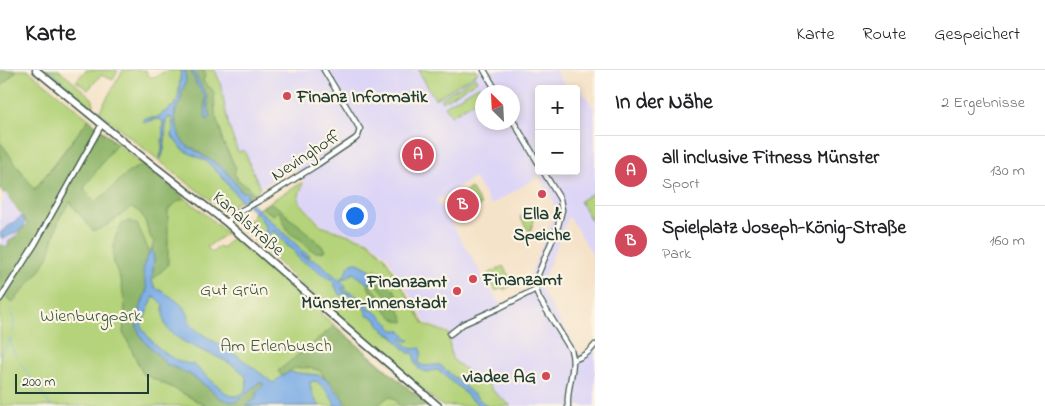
<!DOCTYPE html>
<html lang="de">
<head>
<meta charset="utf-8">
<style>
	body { margin:0; font-family:"Indie Flower",sans-serif; background:#f2f2f2; color:#202124 }
	.controls { position:absolute; right:15px; top:15px; display:grid; overflow:hidden; border-radius:5px; box-shadow:0 2px 8px #0003 }
	.controls button { width:45px; height:45px; display:grid; place-items:center; padding:0; border:0; border-bottom:1px solid #e0e0e0; background:#fff; color:#202124; font:25px sans-serif }
	.compass { position:absolute; left:475px; top:15px; width:45px; height:45px; border-radius:50%; background:#fff; box-shadow:0 2px 8px #0003; rotate:336deg }
	.scale { position:absolute; left:15px; bottom:12px; width:134px; box-sizing:border-box; padding-left:5px; border:2px solid #1f3d34; border-top:0; font-size:14px; line-height:18px; white-space:nowrap; color:#1f3d34; -webkit-text-stroke:4px #fcf5e5; paint-order:stroke }
	.you { position:absolute; left:354px; top:145px; width:18px; height:18px; margin:-12px; border:4px solid #fff; border-radius:50%; background:#1a73e8; box-shadow:0 0 0 8px #1a73e833 }
	.badge { display:grid; place-items:center; width:32px; height:32px; border-radius:50%; background:#d1495b; color:#fff; font-size:16px; font-weight:700 }
	.pin { position:absolute; translate:-50% -50%; border:2px solid #fff; box-shadow:0 1px 5px #0006 }
	.list { margin:0; padding:0; list-style:none }
	h2 { display:flex; justify-content:space-between; align-items:center; height:65px; margin:0; padding:0 20px; font-size:21px }
	h2 small { font-size:16px; font-weight:400; color:#757577 }
	.list li { display:grid; grid-template-columns:32px 1fr auto; gap:15px; align-items:center; box-sizing:border-box; height:70px; padding:0 20px; border-top:1px solid #e0e0e0 }
	.list b { display:block; font-size:19px; white-space:nowrap }
	.list p { margin:0; font-size:16px; white-space:nowrap; color:#757577 }
	.list em { font-size:16px; font-style:normal; color:#757577 }
	.map { position:relative; flex:none; width:595px; height:336px; overflow:hidden }
	header { display:flex; align-items:center; gap:30px; box-sizing:border-box; height:70px; padding:0 25px; background:#fff; border-bottom:1px solid #e0e0e0 }
	header strong { font-size:24px }
	nav { display:flex; gap:28px; margin-inline-start:auto; font-size:18px }
	main { display:flex }
	aside { flex:1; background:#fff }
	.map>svg:first-child { display:block }
</style>
</head>
<body>
<header>
<strong>Karte</strong>
<nav><a>Karte</a><a>Route</a><a>Gespeichert</a></nav>
</header>
<main>
<div class="map">
<svg width="595" height="336" viewBox="0 0 595 336">
	<rect width="100%" height="100%" fill="#fcf5e5"/>
	<filter id="ink" filterUnits="userSpaceOnUse"><feTurbulence type="fractalNoise" baseFrequency=".02" numOctaves="2"/><feDisplacementMap in="SourceGraphic" scale="10" xChannelSelector="R" yChannelSelector="G"/><feConvolveMatrix kernelMatrix="1 2 1 2 8 2 1 2 1" color-interpolation-filters="sRGB"/></filter>
	<filter id="wash" filterUnits="userSpaceOnUse"><feTurbulence type="fractalNoise" baseFrequency=".0096" numOctaves="4" result="noise"/><feDisplacementMap in="SourceGraphic" scale="20" xChannelSelector="R" yChannelSelector="G"/><feGaussianBlur stdDeviation="1.12" result="paint"/><feColorMatrix in="noise" values="0 0 0 0 0 0 0 0 0 0 0 0 0 0 0 0 0 1.4 0 .05"/><feComposite in="paint" operator="in"/></filter>
	<g filter="url(#wash)">
		<rect width="100%" height="100%" fill="#f5e3c9"/>
		<!-- built -->
		<path fill="#ddd5f6" fill-rule="evenodd" d="M215,0H555L568,19H539V101H576V19H572L578,15L595,40V189L569,146L544,207L542,219L546,228L580,285L589,279L595,272V336H507L453,289L449,262L426,253L387,186L369,170L322,155L299,130L304,112L294,97L260,118L244,80L238,82L229,57L220,12ZM482,22H512V52H482ZM539,106L552,128L555,141L554,145L531,203L530,218L505,233H499L437,130L474,107L491,135Z
			M5,122L17,140L24,148L27,154L14,168L8,172L9,176L5,177L3,175H0V132L5,129L2,124Z"/>
		<!-- green -->
		<path fill="#b4d37a" stroke="#6a8857" d="M17,0H28L89,49L34,120L0,72V18Z
			M44,0H59L92,28L94,34L93,37H87Z
			M86,0H118L113,10L101,5L88,20L76,11Z
			M123,0H146L147,4L150,7H157C163,0 171,0 181,0L178,29L175,35L156,48H144L143,51L144,52L159,49L163,51L162,81L160,87C167,81 165,60 166,50L168,48H171L173,56L172,66L185,81L206,91L219,103L241,131L223,139L177,105L99,42Z
			M204,0H215L220,12L229,57L238,82L244,80L260,118L254,124L249,118L239,111L234,103L230,86L222,70V65L215,44L211,19L206,15L203,11L205,5Z
			M418,0H476L478,3L435,29Z
			M475,7L477,11L442,32L440,29Z
			M480,15L484,22H482V27L451,46L445,36Z
			M95,54C137,93 184,125 227,163L207,177L212,183L219,176L222,179L232,168L429,336H0V231L3,227L0,224V189L27,154Z
			M303,112L298,130L321,156L368,171L384,186L424,254L448,263L452,289L481,312H485L489,315L494,322L511,336H442L339,248L295,209L279,193L242,158L249,150L252,149L253,144L256,140Z
			M471,118L481,135L454,152L444,135Z
			M594,122L595,124V147L591,150L580,131Z
			M534,138L537,143L536,145L530,162L526,157L520,147Z
			M503,196L514,214L504,220L502,217L496,221L487,205Z"/>
		<!-- forest -->
		<path fill="#8fb56a" stroke="#57794f" d="M0,0H17L0,18Z
			M185,0H190L197,15L205,27V38L210,44L208,37L207,26L200,15L193,0H204L205,5L203,11L206,15L212,19L214,24L215,44L222,65V70L236,98L234,103L239,111L249,118L254,124L247,128V124L242,122L226,102L193,78L188,77L180,68L175,47L176,38L180,32L182,26L181,23L184,17Z
			M89,49L116,74L84,118L85,121L95,131C113,122 122,101 143,95L185,128L177,132L168,140V195L152,210L154,190L152,178L154,172C151,168 149,165 148,160C144,150 144,141 131,138C118,146 107,158 93,161L72,135L71,131L60,147L48,187L40,201L12,233L0,221V175H3L5,177L9,176L8,172L14,168L27,154C22,143 11,132 6,122L3,123L0,118V72L35,120Z
			M271,133L282,140L289,148L299,155L323,177L325,181C322,182 317,183 313,181C308,179 305,174 301,170C295,166 290,165 286,158C283,153 283,147 280,142H277L273,145L261,137Z
			M129,151L137,154L145,171L149,184L144,194L147,219L141,236L137,257L166,294L189,304L210,319L220,328L236,332L259,313H263L264,314L256,328L247,336L253,335L252,336H206L175,319L143,304L127,270L123,263L125,236L121,211L114,194L113,183L115,168L122,154Z
			M375,199L379,201L387,213L394,220L398,227V237L404,250V252L398,251L393,248L377,231L372,225L367,213L388,233L391,234L394,232L392,229L387,226L376,214L374,211L372,202Z
			M334,256L429,336H399L394,328L388,327L377,336H348C343,324 333,313 323,306C322,304 322,303 321,302C317,297 298,297 293,299C290,301 286,304 282,306L278,301Z"/>
		<!-- water -->
		<path fill="#7aace6" stroke="#4c748d" fill-rule="evenodd" d="M181,0H185L186,11L184,17L181,23L182,26L180,32L175,41V49L180,68L188,77L192,78L203,86L211,90L225,100L242,122H249V124L246,125L247,129L299,177L301,180L309,185V187H307L300,184L305,188L317,191L321,194L338,209L344,207C347,201 348,192 356,192L371,200L373,205L375,212L373,214L367,213L353,203L346,208L340,211L346,217L345,219L342,218V219L343,221C352,221 352,223 358,228C363,230 366,231 369,235V239C378,242 384,249 390,255L389,256L393,260H400L404,265L410,270L407,271L401,268V270L411,279L421,278C423,286 418,288 419,294C427,298 432,294 440,295L487,336H479L477,333L470,329L461,319L439,301L435,300L428,302L423,301L419,299L415,293L414,284L412,283H408L394,268V266L385,262C383,257 378,255 377,250H375L373,247L367,245L364,237L361,234L357,233L350,225C346,224 343,224 339,225L333,211L306,193C299,191 296,186 293,179L287,176L286,174L275,161L268,165L265,164L266,159L263,152L258,145L237,126L222,107L206,91L185,81L180,77L172,66L173,60V50L170,47L167,49L166,52L164,80L161,89L160,88L162,81L163,51L159,49L144,52L143,50L146,48H156L175,35V32L178,29Z
			M191,0H193L200,14L207,26L208,37L210,44V48L208,50L206,49L205,27L197,15Z
			M22,146C31,158 13,164 4,168H2L0,166L1,162Z
			M152,178L154,190L152,210L155,218C164,221 185,235 188,244C189,247 189,250 189,252L199,262L238,286L273,313L279,308L289,302L319,305L327,310L343,329L345,336H335C332,326 324,317 316,311L310,312C311,322 313,328 320,336H246L256,328V323L264,314L263,313H259L236,332L228,331L220,328L210,319L189,304L166,294L163,290L145,272L141,267L137,257L141,236L147,219L143,204L144,194ZM154,226L163,235C163,242 163,252 167,258C184,279 223,284 243,303C247,307 248,316 245,321C241,326 234,327 228,325L193,294C173,294 150,273 141,256Z"/>
		<g fill="none" stroke-linecap="round" stroke-linejoin="round">
			<!-- stream -->
			<path stroke="#7aace6" stroke-width="1" d="M50,0L90,36
				M100,42L108,50
				M10,238L14,248L13,262
				M11,270V276L17,288
				M0,285L12,266
				M20,293L51,336"/>
		</g>
	</g>
	<g filter="url(#ink)">
		<g fill="none" stroke-linecap="round" stroke-linejoin="round">
			<defs>
				<path id="minor" d="M484,0L497,22
					M512,49L539,94
					M543,101L560,129L562,140L558,156L537,207L536,219L539,228L571,280C577,298 566,317 568,336
					M227,153L233,145L264,128L318,94L355,69L358,66L360,59L324,0
					M0,229L35,174L102,54
					M450,264L463,254L499,238L536,219
					M573,290C583,287 589,283 595,275"/>
				<path id="secondary" d="M36,0L132,79L227,153L326,240L438,336"/>
			</defs>
			<!-- minor casing -->
			<use href="#minor" stroke="#3f564a" stroke-width="7"/>
			<!-- secondary casing -->
			<use href="#secondary" stroke="#3f564a" stroke-width="9"/>
			<!-- minor -->
			<use href="#minor" stroke="#fff" stroke-width="4.5"/>
			<!-- secondary -->
			<use href="#secondary" stroke="#fff" stroke-width="6"/>
		</g>
	</g>
	<!-- markers -->
	<g fill="#d1495b" stroke="#fcf5e5" stroke-width="2">
		<circle cx="287" cy="26" r="5"/>
		<circle cx="542" cy="124" r="5"/>
		<circle cx="473" cy="209" r="5"/>
		<circle cx="457" cy="221" r="5"/>
		<circle cx="546" cy="306" r="5"/>
	</g>
	<g text-anchor="middle" stroke-width="4.5" stroke-linejoin="round" paint-order="stroke">
		<!-- poi labels -->
		<g font-size="18" font-weight="bold" fill="#1f3d34" stroke="#fcf5e5" text-anchor="start">
			<text x="297" y="32">Finanz Informatik</text>
			<text x="542" y="149" text-anchor="middle">Ella &amp;<tspan x="542" dy="21">Speiche</tspan></text>
			<text x="483" y="215">Finanzamt</text>
			<text x="447" y="217" text-anchor="end">Finanzamt<tspan x="447" dy="21">Münster-Innenstadt</tspan></text>
			<text x="536" y="312" text-anchor="end">viadee AG</text>
		</g>
		<!-- street labels -->
		<g font-size="18" fill="#1f3d34" stroke="#fcf5e5">
			<text transform="translate(305 85) rotate(-33)" y="6">Nevinghoff</text>
			<text transform="translate(249 153) rotate(41)" y="6">Kanalstraße</text>
		</g>
		<!-- park labels -->
		<g font-size="18" fill="#3d5b42" stroke="#fcf5e5">
			<text x="234" y="225">Gut Grün</text>
			<text x="91" y="251">Wienburgpark</text>
			<text x="276" y="281">Am Erlenbusch</text>
		</g>
	</g>
</svg>
<div class="controls">
<button>+</button>
<button>−</button>
</div>
<svg class="compass" viewBox="-18 -18 36 36"><path d="M0-13l5 13h-10z" fill="#e53935"/><path d="M0 13l5-13h-10z" fill="#757577"/></svg>
<div class="scale">200 m</div>
<div class="you"></div>
<div class="pin badge" style="left:418px;top:85px">A</div>
<div class="pin badge" style="left:463px;top:135px">B</div>
</div>
<aside>
<h2>In der Nähe<small>2 Ergebnisse</small></h2>
<ul class="list">
<li><span class="badge">A</span><div><b>all inclusive Fitness Münster</b><p>Sport</p></div><em>130 m</em></li>
<li><span class="badge">B</span><div><b>Spielplatz Joseph-König-Straße</b><p>Park</p></div><em>160 m</em></li>
</ul>
</aside>
</main>
</body>
</html>
